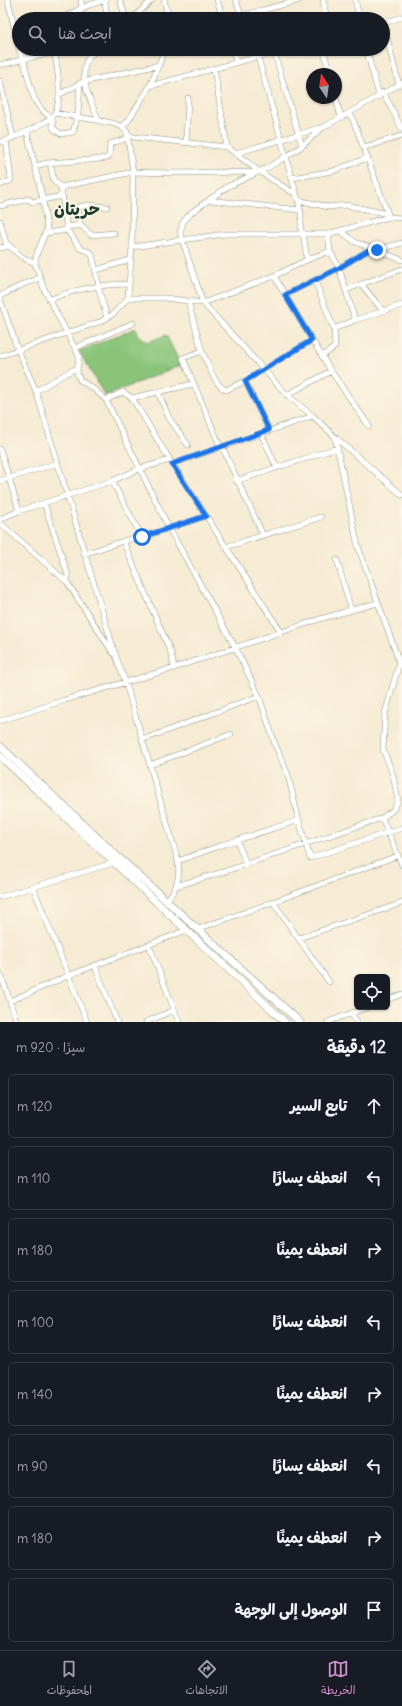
<!DOCTYPE html>
<html lang="ar">
<head>
<meta charset="utf-8">
<style>
	body { margin:0; font-family:Delius,"Playpen Sans Arabic",sans-serif; background:#242831; color:#f1f3f6; direction:rtl }
	.controls { position:absolute; right:12px; bottom:12px; display:grid; overflow:hidden; border-radius:6px; box-shadow:0 1px 3px #0004 }
	.controls button { width:36px; height:36px; display:grid; place-items:center; padding:0; border:0; border-bottom:1px solid #363941; background:#171b24; color:#f1f3f6; font:20px sans-serif }
	.compass { position:absolute; left:306px; top:68px; width:36px; height:36px; border-radius:50%; background:#171b24; box-shadow:0 1px 3px #0004; rotate:347deg }
	.stop { position:absolute; width:12px; height:12px; margin:-9px; border:3px solid #1a73e8; border-radius:50%; background:#fff }
	.stop.end { background:#1a73e8; border-color:#fff; box-shadow:0 1px 4px #0008 }
	.list { margin:0; padding:0; list-style:none }
	h2 { display:flex; justify-content:space-between; align-items:center; height:52px; margin:0; padding:0 16px; font-size:17px }
	h2 small { font-size:13px; font-weight:400; color:#9ea1a6 }
	.list li { display:grid; grid-template-columns:26px 1fr auto; gap:12px; align-items:center; box-sizing:border-box; height:64px; margin:0 8px 8px; padding:0 8px; border:1px solid #363941; border-radius:6px }
	.list b { display:block; font-size:15px; white-space:nowrap }
	.list em { font-size:13px; font-style:normal; color:#9ea1a6 }
	.icon { flex:none; width:22px; height:22px; fill:none; stroke:currentColor; stroke-width:2; stroke-linecap:round; stroke-linejoin:round }
	.map { position:relative; flex:none; width:402px; height:1022px; overflow:hidden; direction:ltr }
	.search { position:absolute; background:#171b24; box-shadow:0 1px 3px #0004; left:12px; right:12px; top:12px; height:44px; display:flex; align-items:center; gap:10px; box-sizing:border-box; padding:0 14px; border-radius:22px; color:#9ea1a6; font-size:15px }
	.sheet { height:628px; background:#171b24 }
	nav { display:flex; justify-content:space-around; align-items:center; box-sizing:border-box; height:56px; border-top:1px solid #363941; background:#171b24; font-size:11px; color:#9ea1a6 }
	nav a { display:grid; justify-items:center; gap:2px }
	nav .on { color:#d690ce }
	.map>svg:first-child { display:block }
</style>
</head>
<body>
<div class="map">
<svg width="402" height="1022" viewBox="0 0 402 1022">
	<rect width="100%" height="100%" fill="#fcf5e5"/>
	<filter id="ink" filterUnits="userSpaceOnUse"><feTurbulence type="fractalNoise" baseFrequency=".025" numOctaves="2"/><feDisplacementMap in="SourceGraphic" scale="8" xChannelSelector="R" yChannelSelector="G"/><feConvolveMatrix kernelMatrix="1 2 1 2 8 2 1 2 1" color-interpolation-filters="sRGB"/></filter>
	<filter id="wash" filterUnits="userSpaceOnUse"><feTurbulence type="fractalNoise" baseFrequency=".012" numOctaves="4" result="noise"/><feDisplacementMap in="SourceGraphic" scale="16" xChannelSelector="R" yChannelSelector="G"/><feGaussianBlur stdDeviation="0.9" result="paint"/><feColorMatrix in="noise" values="0 0 0 0 0 0 0 0 0 0 0 0 0 0 0 0 0 1.4 0 .05"/><feComposite in="paint" operator="in"/></filter>
	<g filter="url(#wash)">
		<rect width="100%" height="100%" fill="#f6ebd3"/>
		<!-- green -->
		<path fill="#89c479" stroke="#548056" d="M136,328L139,335L148,342L166,335L181,365L105,396L79,351Z"/>
	</g>
	<g filter="url(#ink)">
		<g fill="none" stroke-linecap="round" stroke-linejoin="round">
			<defs>
				<path id="minor" d="M8,0L19,48
					M81,0L82,9
					M120,0L126,19
					M164,0L169,19
					M217,0L223,19
					M236,0L242,18
					M323,0L327,19
					M355,0L360,19
					M105,1L107,19
					M80,10L82,19
					M260,11L263,19
					M241,16L300,0
					M59,19L89,5L106,0
					M132,19L152,0
					M383,23L399,85
					M383,23L402,17
					M19,49L22,59
					M87,49L90,56
					M98,49C94,52 89,56 87,60C78,78 92,104 99,121
					M232,49L236,62
					M252,49L255,57
					M323,49L330,74
					M366,49L379,95
					M274,52L302,146
					M258,57L298,200L301,213V233
					M23,59C30,78 30,108 52,117L53,128L61,134L73,132L78,114L80,83
					M0,65L55,52
					M214,68L227,147
					M0,81L13,137
					M402,83L322,128L302,146L287,156L267,168L227,187L192,212L183,222L180,233L203,303L287,395L313,416L335,437L402,495
					M150,86L286,49
					M383,92L402,129
					M60,94L83,82L159,65
					M336,98L341,118
					M55,113L112,123L122,127
					M27,132L43,200L47,229L37,253L35,263L44,289L79,356L77,373L80,380L95,390L106,400
					M128,135L134,137L227,147L260,172L297,195
					M0,141L3,142C19,134 37,129 51,118C65,106 57,66 54,49
					M186,143L188,98
					M365,147L402,136
					M237,153L319,128
					M50,163L54,181L61,187
					M35,166L47,163L90,160L107,158L109,156L110,144L128,138
					M292,178L333,171L367,158
					M0,185L10,181L11,179L6,140
					M209,200L300,210
					M298,200L328,207L346,205L388,214C375,180 364,146 350,113
					M0,206L29,199L32,202L62,196
					M0,221L6,243L22,257L35,263
					M80,225L78,207L88,205L107,207
					M67,227L81,225L91,235L114,233
					M67,230L81,249L90,252L92,254L99,286
					M341,231L355,242L372,248
					M47,233L67,230L61,187L133,172L171,173L256,172
					M303,233L307,259
					M132,247L225,234H328L389,217L402,218
					M0,248L10,246
					M377,250L402,243
					M96,270L130,260
					M315,281L334,329
					M361,284L383,311
					M98,286L107,318
					M346,290L402,269
					M285,295L339,268L372,248L402,260
					M0,296L24,284L40,278
					M128,298H165L203,303L274,276L309,259L330,251
					M0,299L18,350L36,391L116,657L125,681L177,857C181,873 178,888 167,900
					M49,300C73,289 103,284 128,284
					M188,301L202,351L183,358L220,446L224,451L263,535
					M355,320L402,305
					M312,340L322,356
					M75,348L133,323
					M202,351C208,363 214,385 226,390L245,381L312,340L274,276
					M0,356L102,321L113,314L128,298L132,247L133,172L127,132L122,127L128,121L150,86L165,49
					M331,371L369,426
					M245,381L269,430
					M36,391L72,370L77,369
					M158,392L169,418L188,445
					M287,395L331,371L322,356L335,347L334,329L355,320L339,268L330,251L328,234
					M132,398L193,384
					M261,433L277,468
					M0,449L19,511
					M172,464L313,416
					M0,481L58,463
					M112,481L142,537
					M236,481L337,448
					M44,503L68,575L67,582
					M0,519L19,511L112,481L139,469L170,460
					M0,523L67,582L113,653
					M123,541L171,653L174,668
					M226,547L321,517
					M84,554L123,541L155,533L206,516
					M337,560L351,610
					M281,632L170,460L132,398L123,392L106,400L169,528L235,647L259,696L275,744L288,775L298,817L310,858L402,828
					M0,721L65,700L174,668L320,619L377,603
					M142,740L259,696
					M150,765L231,734
					M382,818L402,865
					M237,840L246,864
					M178,861L222,845L299,820
					M176,886L223,872L382,818L393,810L398,801L393,775L383,749L385,714L399,664L397,656L358,546L335,437
					M33,887L87,1022
					M0,897L113,863
					M273,902L397,856
					M198,929L273,902L329,982
					M299,938L402,903
					M149,945L179,1022
					M95,966L117,1022
					M0,973L10,1001L16,1021L13,1022
					M387,1000L402,994
					M10,1001L70,975L187,930
					M351,1013L357,1022
					M146,1022L174,1010
					M328,1022L368,1007"/>
				<path id="highway" d="M0,746L118,857L300,1022
					M0,756L285,1022"/>
			</defs>
			<!-- minor casing -->
			<use href="#minor" stroke="#8a9484" stroke-width="6"/>
			<!-- highway casing -->
			<use href="#highway" stroke="#8a9484" stroke-width="8"/>
			<!-- minor -->
			<use href="#minor" stroke="#fff" stroke-width="5"/>
			<!-- highway -->
			<use href="#highway" stroke="#fff" stroke-width="7"/>
		</g>
	</g>
	<g fill="none" stroke-linecap="round" stroke-linejoin="round" filter="url(#ink)">
		<!-- route -->
		<path stroke="#1a73e8" stroke-width="5" d="M142,537L206,516L172,464L269,430L245,381L312,340L285,295L339,268L372,248L377,250"/>
	</g>
	<g text-anchor="middle" stroke-width="3.5" stroke-linejoin="round" paint-order="stroke">
		<!-- district labels -->
		<g font-size="17" font-weight="bold" fill="#1f3d34" stroke="#fcf5e5">
			<text x="77" y="215">حريتان</text>
		</g>
	</g>
</svg>
<div class="controls">
<button><svg class="icon" aria-label="locate" viewBox="0 0 24 24"><circle cx="12" cy="12" r="6"/><path d="M12 2v4M12 18v4M2 12h4M18 12h4"/></svg></button>
</div>
<svg class="compass" viewBox="-18 -18 36 36"><path d="M0-13l5 13h-10z" fill="#e53935"/><path d="M0 13l5-13h-10z" fill="#9ea1a6"/></svg>
<div class="stop" style="left:142px;top:537px"></div>
<div class="stop end" style="left:377px;top:250px"></div>
<div class="search"><svg class="icon" aria-label="search" viewBox="0 0 24 24"><circle cx="10" cy="10" r="6"/><path d="M15 15l6 6"/></svg>ابحث هنا</div>
</div>
<section class="sheet">
<h2>12 دقيقة<small>سيرًا · 920 m</small></h2>
<ul class="list">
<li><svg class="icon" aria-label="ahead" viewBox="0 0 24 24"><path d="M12 20V5M6 11l6-6 6 6"/></svg><div><b>تابع السير</b></div><em>120 m</em></li>
<li><svg class="icon" aria-label="left" viewBox="0 0 24 24"><path d="M17 20v-9H6M10 6l-5 5 5 5"/></svg><div><b>انعطف يسارًا</b></div><em>110 m</em></li>
<li><svg class="icon" aria-label="right" viewBox="0 0 24 24"><path d="M7 20v-9h11M14 6l5 5-5 5"/></svg><div><b>انعطف يمينًا</b></div><em>180 m</em></li>
<li><svg class="icon" aria-label="left" viewBox="0 0 24 24"><path d="M17 20v-9H6M10 6l-5 5 5 5"/></svg><div><b>انعطف يسارًا</b></div><em>100 m</em></li>
<li><svg class="icon" aria-label="right" viewBox="0 0 24 24"><path d="M7 20v-9h11M14 6l5 5-5 5"/></svg><div><b>انعطف يمينًا</b></div><em>140 m</em></li>
<li><svg class="icon" aria-label="left" viewBox="0 0 24 24"><path d="M17 20v-9H6M10 6l-5 5 5 5"/></svg><div><b>انعطف يسارًا</b></div><em>90 m</em></li>
<li><svg class="icon" aria-label="right" viewBox="0 0 24 24"><path d="M7 20v-9h11M14 6l5 5-5 5"/></svg><div><b>انعطف يمينًا</b></div><em>180 m</em></li>
<li><svg class="icon" aria-label="arrive" viewBox="0 0 24 24"><path d="M6 21V4h12l-3 4 3 4H6"/></svg><div><b>الوصول إلى الوجهة</b></div></li>
</ul>
</section>
<nav>
<a class="on"><svg class="icon" aria-label="map" viewBox="0 0 24 24"><path d="M3 6l6-2 6 2 6-2v14l-6 2-6-2-6 2zM9 4v14M15 6v14"/></svg>الخريطة</a>
<a><svg class="icon" aria-label="directions" viewBox="0 0 24 24"><path d="M12 3l9 9-9 9-9-9zM9 14v-3h6M13 9l2 2-2 2"/></svg>الاتجاهات</a>
<a><svg class="icon" aria-label="saved" viewBox="0 0 24 24"><path d="M7 4h10v16l-5-4-5 4z"/></svg>المحفوظات</a>
</nav>
</body>
</html>
